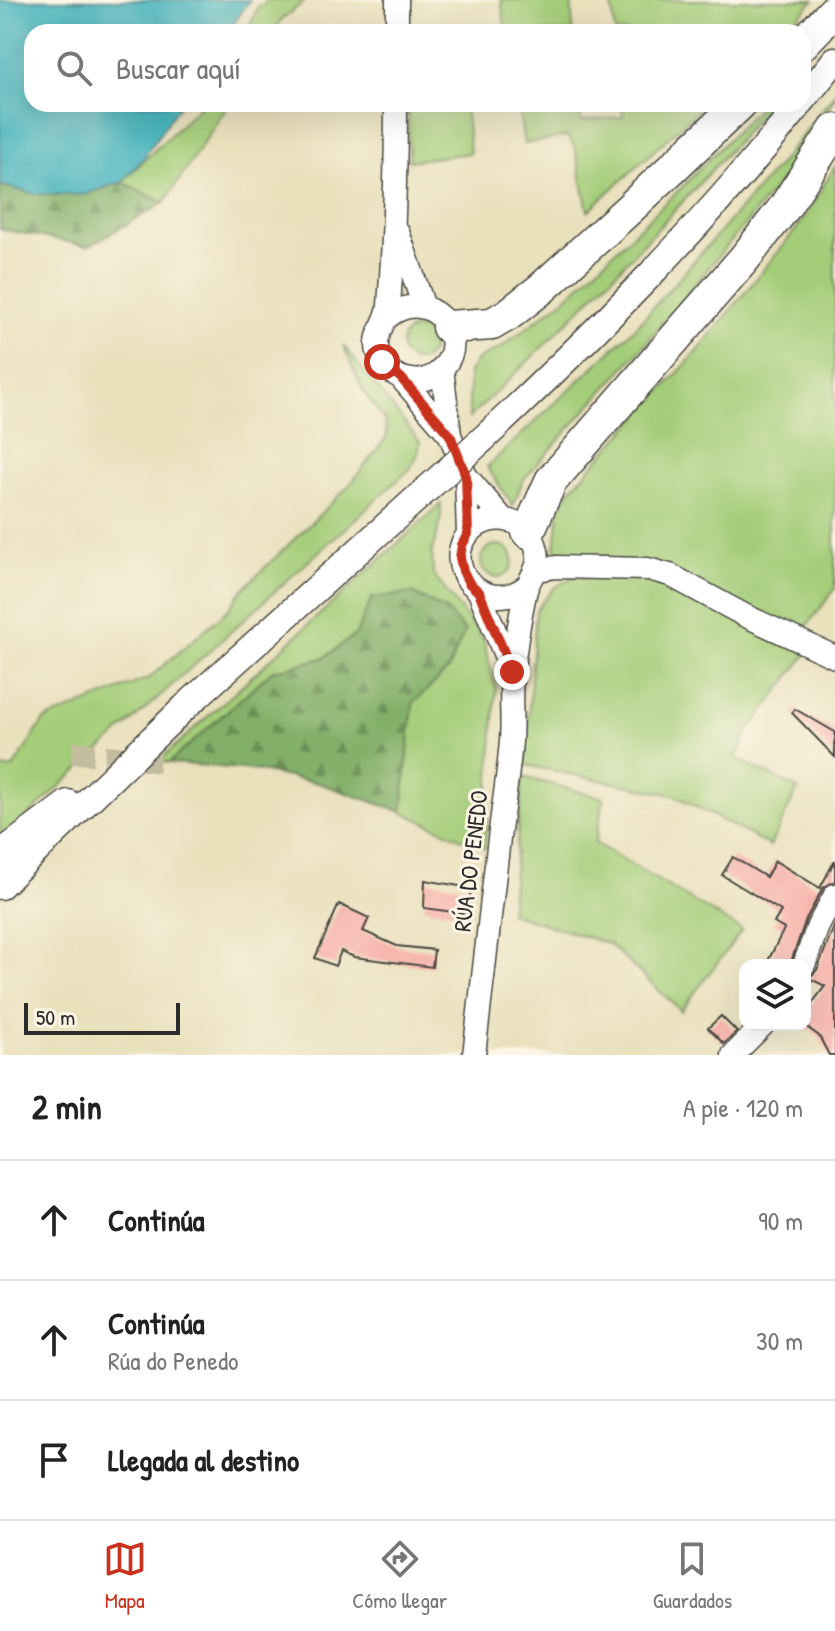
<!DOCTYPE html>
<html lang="es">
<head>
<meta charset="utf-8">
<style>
	body { margin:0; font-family:"Patrick Hand",sans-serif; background:#f6f6f6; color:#222 }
	.controls { position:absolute; right:24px; bottom:24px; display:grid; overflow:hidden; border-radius:16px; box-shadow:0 8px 32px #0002 }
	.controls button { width:72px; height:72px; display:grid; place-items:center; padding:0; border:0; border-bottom:2px solid #e0e0e0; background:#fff; color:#222; font:40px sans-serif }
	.scale { position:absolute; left:24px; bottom:20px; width:156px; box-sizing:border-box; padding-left:8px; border:4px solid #2b2b2b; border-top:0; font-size:22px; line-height:28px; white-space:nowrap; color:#2b2b2b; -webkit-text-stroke:6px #fcf5e5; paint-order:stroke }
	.stop { position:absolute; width:24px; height:24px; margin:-18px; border:6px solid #c8321e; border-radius:50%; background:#fff }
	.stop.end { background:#c8321e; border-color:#fff; box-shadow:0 2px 8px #0008 }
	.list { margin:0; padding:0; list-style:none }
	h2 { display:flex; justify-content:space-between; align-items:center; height:104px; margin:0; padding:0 32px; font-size:34px }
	h2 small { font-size:26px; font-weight:400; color:#767676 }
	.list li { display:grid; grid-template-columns:52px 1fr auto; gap:24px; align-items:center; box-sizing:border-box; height:120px; padding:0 32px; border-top:2px solid #e0e0e0 }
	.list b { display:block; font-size:30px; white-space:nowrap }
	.list p { margin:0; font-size:26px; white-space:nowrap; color:#767676 }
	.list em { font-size:26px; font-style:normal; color:#767676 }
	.icon { flex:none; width:44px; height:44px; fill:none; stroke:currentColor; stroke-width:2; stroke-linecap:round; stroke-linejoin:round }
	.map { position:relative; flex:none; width:835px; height:1055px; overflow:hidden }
	.search { position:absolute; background:#fff; box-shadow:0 8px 32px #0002; left:24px; right:24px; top:24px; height:88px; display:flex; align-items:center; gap:20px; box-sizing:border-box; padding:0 28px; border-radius:24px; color:#767676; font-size:30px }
	.sheet { height:464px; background:#fff }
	nav { display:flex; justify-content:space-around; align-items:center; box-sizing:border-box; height:112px; border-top:2px solid #e0e0e0; background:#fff; font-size:22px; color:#767676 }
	nav a { display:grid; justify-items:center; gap:4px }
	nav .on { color:#c8321e }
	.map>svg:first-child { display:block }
</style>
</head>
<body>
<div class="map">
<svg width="835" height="1055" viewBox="0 0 835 1055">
	<defs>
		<pattern id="forest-firs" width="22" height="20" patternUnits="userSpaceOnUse" patternTransform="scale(2)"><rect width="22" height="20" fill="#83b069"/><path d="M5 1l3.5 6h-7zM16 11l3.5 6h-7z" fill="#6b8f57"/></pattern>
	</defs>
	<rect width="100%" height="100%" fill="#fcf5e5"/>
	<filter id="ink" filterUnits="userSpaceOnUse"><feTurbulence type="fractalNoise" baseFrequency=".0125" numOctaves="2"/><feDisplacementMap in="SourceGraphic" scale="16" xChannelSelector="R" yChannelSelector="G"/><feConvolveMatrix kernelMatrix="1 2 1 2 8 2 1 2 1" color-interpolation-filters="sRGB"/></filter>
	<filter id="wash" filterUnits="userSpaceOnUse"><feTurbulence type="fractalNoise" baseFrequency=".006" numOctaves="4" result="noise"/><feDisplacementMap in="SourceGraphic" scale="32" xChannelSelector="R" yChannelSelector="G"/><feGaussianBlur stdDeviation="1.8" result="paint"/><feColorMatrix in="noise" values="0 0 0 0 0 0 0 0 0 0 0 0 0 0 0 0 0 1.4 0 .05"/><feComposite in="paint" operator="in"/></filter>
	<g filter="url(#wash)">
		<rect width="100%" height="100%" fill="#e9e0bc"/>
		<!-- grass -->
		<path fill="#a4cd79" stroke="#687c52" stroke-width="2" d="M269,0H306L281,20L274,32H251L249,28L258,7Z
			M501,0H571L573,32H506Z
			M611,0H814L784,32H615Z
			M835,93V97L785,176L648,341L523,480L513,506L487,467L635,328L777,167Z
			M202,104H229L164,203L122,182Z
			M408,104H465L470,153L409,161Z
			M518,104H579L581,121L623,117L622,104H705L588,211L575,147L567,136L524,144Z
			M762,104H769C675,215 574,318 469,418V372L478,359L499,349L566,298L681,188Z
			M835,166V589L801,634L746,608L590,558L562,553L555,549L560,504L572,488L699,350L802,222Z
			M401 345a16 16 0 1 1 32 0a16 16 0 1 1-32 0Z
			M343,345L420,442L418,454L410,469L0,841V769L13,768L44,720L149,678L229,609L243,589L347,488L387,437L385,421L363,391Z
			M441,504V521L432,551L433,574L483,639L496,688L485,849L402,812L413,702L448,670L372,598L357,634L324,658L272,671L169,763L159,761Z
			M481 561a16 16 0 1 1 32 0a16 16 0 1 1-32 0Z
			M572,577H648L667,582L808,652L747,733L736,758L798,789L770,846L674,795L525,765L536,610L554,588Z
			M523,777L604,798L595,843L742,930L681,1011L609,944L510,913Z"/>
		<!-- forest -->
		<path fill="url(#forest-firs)" stroke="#576e4a" stroke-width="2" d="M122,182L164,203L88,246L0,229V185L36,194L83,195Z
			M412,593L446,610L465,631L448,670L413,703L402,812L318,783L255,770L169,763L272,671L324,658L356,634L372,598Z"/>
		<!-- water -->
		<path fill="#43b3bd" stroke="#376f74" stroke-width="2" d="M0,0H250L228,32H32V104H180L142,160L122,182L83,195L36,194L0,185Z"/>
		<g id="blocks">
			<!-- building -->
			<path fill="#f6aaa4" d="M795,709L835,732V757L792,713Z
				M733,857L766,877L775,861L820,888L835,860V881L823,888L806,919L790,965H766L784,929L774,923L781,911L722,875Z
				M425,880L471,888L468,914L424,908Z
				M339,904L369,918L363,931L397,946L434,950L432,967L354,957L341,951L335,966L315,958Z
				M835,924V1055H829L819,1036L804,1025L805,1013L825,986L809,978L817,970Z
				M721,1016L737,1032L724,1044L708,1028Z"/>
		</g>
	</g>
	<g filter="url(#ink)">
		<use href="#blocks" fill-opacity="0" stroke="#484641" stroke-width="2"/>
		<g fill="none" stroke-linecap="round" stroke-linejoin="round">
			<!-- minor-tunnel -->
			<path stroke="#c3bc9f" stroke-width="22" stroke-dasharray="22 11" stroke-linecap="butt" d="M72,752L169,763"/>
			<defs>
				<path id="minor" d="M397,32V0
					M398,232L424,307
					M388,317C427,285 474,334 442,369C422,390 386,380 378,352C373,334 387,323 389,306C394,239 396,172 396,104
					M442,368L450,435L466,476L503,519
					M401,378L450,435
					M466,476L468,534
					M537,570L556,567L648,569L670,575L744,615L835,657
					M479,592L512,672
					M804,965L818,926L835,895
					M474,1055C482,989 489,922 497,856C501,818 508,779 511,741C513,717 509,692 513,668C516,643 520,615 526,590C530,576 541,568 537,551C532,520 493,509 471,531C437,566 485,618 527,586
					M733,1055L763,1025"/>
				<path id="major" d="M803,100L835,60
					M483,439C596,333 704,225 800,104
					M0,854L68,803
					M0,886L185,707L426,490"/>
				<path id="highway" d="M803,43L835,10
					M448,327L492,324L509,314L541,289L629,209L740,104
					M528,532L551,481L744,259L784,208L835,130"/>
			</defs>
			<!-- minor casing -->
			<use href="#minor" stroke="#484641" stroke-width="25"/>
			<!-- major casing -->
			<use href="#major" stroke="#484641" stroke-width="29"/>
			<!-- highway casing -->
			<use href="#highway" stroke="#484641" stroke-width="35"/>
			<!-- minor -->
			<use href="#minor" stroke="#fff" stroke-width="22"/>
			<!-- major -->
			<use href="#major" stroke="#fff" stroke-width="26"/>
			<!-- highway -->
			<use href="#highway" stroke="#fff" stroke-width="32"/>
			<defs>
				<path id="major-bridge" d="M426,490L483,439"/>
			</defs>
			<!-- major-bridge casing -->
			<use href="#major-bridge" stroke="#484641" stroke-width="29" stroke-linecap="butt"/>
			<!-- major-bridge -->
			<use href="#major-bridge" stroke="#fff" stroke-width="26"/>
		</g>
	</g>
	<g fill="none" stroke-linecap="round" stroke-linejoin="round" filter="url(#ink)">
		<!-- route -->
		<path stroke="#c8321e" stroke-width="10" d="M382,362L401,378L450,435L466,476L468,534L462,545L460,558L463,571L469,583L479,592L512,672"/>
	</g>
	<g text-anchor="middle" stroke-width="6" stroke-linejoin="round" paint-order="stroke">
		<!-- street labels -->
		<g font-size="24" fill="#2b2b2b" stroke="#fcf5e5">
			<text transform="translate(471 861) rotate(-83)" y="8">RÚA DO PENEDO</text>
		</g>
	</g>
</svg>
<div class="controls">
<button><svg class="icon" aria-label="layers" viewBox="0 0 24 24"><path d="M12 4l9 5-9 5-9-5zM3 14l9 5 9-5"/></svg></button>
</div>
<div class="scale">50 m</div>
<div class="stop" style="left:382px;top:362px"></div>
<div class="stop end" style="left:512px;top:672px"></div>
<div class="search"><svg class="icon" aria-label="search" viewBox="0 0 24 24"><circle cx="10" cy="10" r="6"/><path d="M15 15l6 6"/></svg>Buscar aquí</div>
</div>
<section class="sheet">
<h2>2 min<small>A pie · 120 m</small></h2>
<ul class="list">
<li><svg class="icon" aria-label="ahead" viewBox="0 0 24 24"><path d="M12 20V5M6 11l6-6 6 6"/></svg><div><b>Continúa</b></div><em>90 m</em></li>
<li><svg class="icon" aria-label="ahead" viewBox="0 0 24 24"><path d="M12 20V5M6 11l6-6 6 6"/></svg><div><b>Continúa</b><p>Rúa do Penedo</p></div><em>30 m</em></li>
<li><svg class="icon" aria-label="arrive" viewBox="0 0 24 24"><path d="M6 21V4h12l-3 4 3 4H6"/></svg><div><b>Llegada al destino</b></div></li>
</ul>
</section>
<nav>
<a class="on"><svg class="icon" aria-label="map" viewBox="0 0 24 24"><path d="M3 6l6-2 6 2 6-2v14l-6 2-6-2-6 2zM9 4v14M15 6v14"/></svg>Mapa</a>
<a><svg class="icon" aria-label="directions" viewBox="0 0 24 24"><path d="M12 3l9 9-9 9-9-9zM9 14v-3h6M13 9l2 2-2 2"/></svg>Cómo llegar</a>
<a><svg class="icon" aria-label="saved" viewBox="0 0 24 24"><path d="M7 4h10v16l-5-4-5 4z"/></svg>Guardados</a>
</nav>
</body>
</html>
